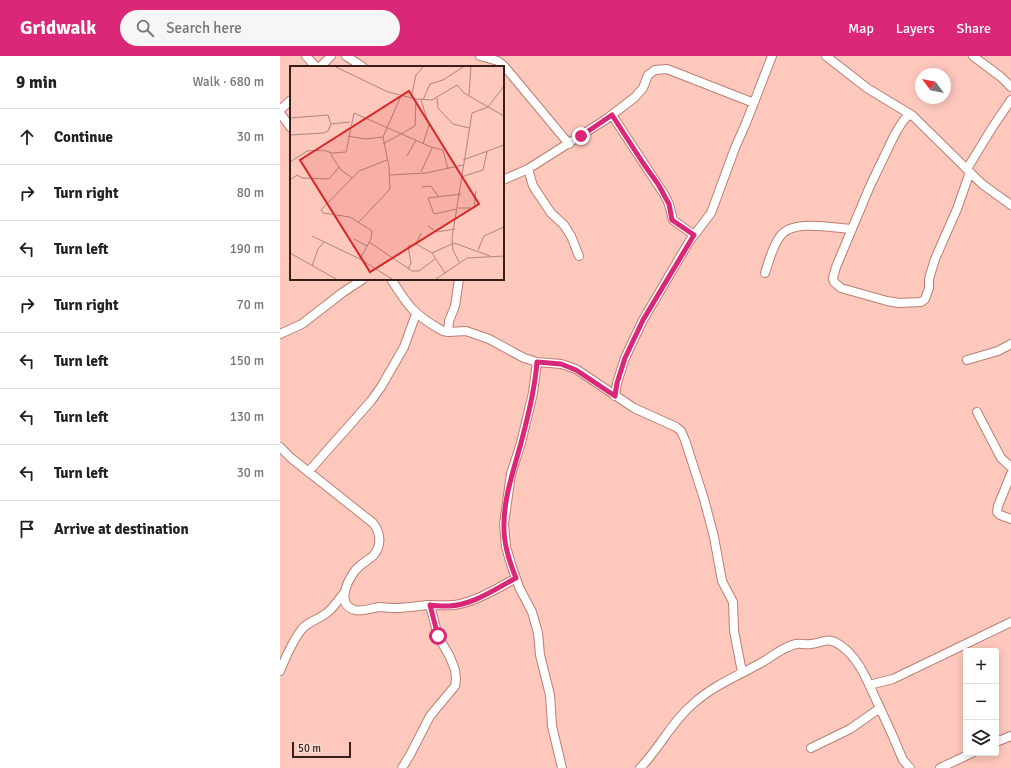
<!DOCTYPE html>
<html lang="en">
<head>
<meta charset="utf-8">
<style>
	body { margin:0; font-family:Signika,sans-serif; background:#f6f6f6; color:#202124 }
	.controls { position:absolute; right:12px; bottom:12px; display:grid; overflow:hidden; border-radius:4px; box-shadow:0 2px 10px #0003 }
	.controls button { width:36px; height:36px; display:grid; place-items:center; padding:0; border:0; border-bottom:1px solid #e0e0e0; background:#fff; color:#202124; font:20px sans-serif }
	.compass { position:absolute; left:635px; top:12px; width:36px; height:36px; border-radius:50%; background:#fff; box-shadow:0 2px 10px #0003; rotate:302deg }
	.scale { position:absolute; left:12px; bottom:10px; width:59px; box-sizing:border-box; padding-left:4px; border:2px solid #361e19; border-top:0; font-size:11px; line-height:14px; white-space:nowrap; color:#361e19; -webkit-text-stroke:3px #f8ddd7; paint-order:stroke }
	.stop { position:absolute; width:12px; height:12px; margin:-9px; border:3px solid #db2777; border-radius:50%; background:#fff }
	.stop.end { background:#db2777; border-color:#fff; box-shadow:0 1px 4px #0008 }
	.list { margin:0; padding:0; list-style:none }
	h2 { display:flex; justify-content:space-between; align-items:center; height:52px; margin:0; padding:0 16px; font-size:17px }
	h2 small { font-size:13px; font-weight:400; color:#757577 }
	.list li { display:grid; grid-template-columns:26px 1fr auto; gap:12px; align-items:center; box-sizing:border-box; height:56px; padding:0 16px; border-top:1px solid #e0e0e0 }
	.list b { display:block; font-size:15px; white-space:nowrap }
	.list em { font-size:13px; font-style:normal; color:#757577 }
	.icon { flex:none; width:22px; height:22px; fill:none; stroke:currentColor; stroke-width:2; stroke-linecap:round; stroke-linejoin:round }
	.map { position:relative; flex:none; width:731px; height:712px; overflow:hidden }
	header { display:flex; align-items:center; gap:24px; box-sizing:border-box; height:56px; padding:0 20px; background:#db2777; color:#fff }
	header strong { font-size:19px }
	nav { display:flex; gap:22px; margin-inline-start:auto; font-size:14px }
	.search { width:280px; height:36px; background:#f6f6f6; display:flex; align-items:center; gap:10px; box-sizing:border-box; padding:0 14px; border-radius:22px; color:#757577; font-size:15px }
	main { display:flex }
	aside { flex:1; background:#fff }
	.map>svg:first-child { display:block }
</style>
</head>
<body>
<header>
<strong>Gridwalk</strong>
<div class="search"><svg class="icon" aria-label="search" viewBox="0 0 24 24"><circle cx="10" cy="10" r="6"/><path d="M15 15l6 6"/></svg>Search here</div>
<nav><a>Map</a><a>Layers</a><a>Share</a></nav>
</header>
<main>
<aside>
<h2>9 min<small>Walk · 680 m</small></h2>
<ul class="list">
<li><svg class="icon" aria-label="ahead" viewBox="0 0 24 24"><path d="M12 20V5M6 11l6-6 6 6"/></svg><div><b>Continue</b></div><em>30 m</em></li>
<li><svg class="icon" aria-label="right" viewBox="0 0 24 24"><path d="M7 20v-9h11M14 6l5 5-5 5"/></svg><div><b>Turn right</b></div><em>80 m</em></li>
<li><svg class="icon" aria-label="left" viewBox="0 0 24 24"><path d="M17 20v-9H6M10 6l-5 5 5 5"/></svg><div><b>Turn left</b></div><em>190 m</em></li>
<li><svg class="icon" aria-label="right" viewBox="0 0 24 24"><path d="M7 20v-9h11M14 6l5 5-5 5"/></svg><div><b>Turn right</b></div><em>70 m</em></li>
<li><svg class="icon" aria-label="left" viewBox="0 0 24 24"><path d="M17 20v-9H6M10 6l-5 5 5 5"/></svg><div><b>Turn left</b></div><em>150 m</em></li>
<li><svg class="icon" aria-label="left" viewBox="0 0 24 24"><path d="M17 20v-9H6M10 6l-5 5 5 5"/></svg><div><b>Turn left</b></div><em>130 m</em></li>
<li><svg class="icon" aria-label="left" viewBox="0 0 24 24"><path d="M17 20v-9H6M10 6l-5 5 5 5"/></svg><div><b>Turn left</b></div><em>30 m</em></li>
<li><svg class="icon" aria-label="arrive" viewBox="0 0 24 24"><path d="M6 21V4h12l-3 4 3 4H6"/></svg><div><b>Arrive at destination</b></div></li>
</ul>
</aside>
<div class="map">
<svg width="731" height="712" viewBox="0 0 731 712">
	<rect width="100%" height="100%" fill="#fec8bd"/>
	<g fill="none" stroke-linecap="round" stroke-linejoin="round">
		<defs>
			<path id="minor" d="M26,0L36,11
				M66,0L83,11
				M200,0L218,5L225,11L289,88
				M546,0L587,32L633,60L702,128L731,149
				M693,0L721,21L731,31
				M40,11L51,0
				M0,54L11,44
				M0,57L11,72
				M630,58L623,65L615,78L590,130L556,211L553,222L554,226L561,232L607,245L619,247L641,246L645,243L649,232V223L655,203L677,153L690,116
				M332,59L384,138L389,148L393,164L414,179
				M248,113L253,130L271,157L284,169L291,180L299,200
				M687,113L712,72L731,44
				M223,124L248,113L325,64L354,42L363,32L368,19L375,14L387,13L474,47
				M485,217C489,205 492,192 499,182C510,162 553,172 572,173
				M111,223C128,250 134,259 163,275L168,276L186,275L209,283L244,302L257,306L281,308L296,313L354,352L396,371L401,375L405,384L424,443L434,481L442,525L453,546L454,575L462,616
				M168,276L169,265L175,250L179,223
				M0,278L22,268L62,237L83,223
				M687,304L718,295L731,288
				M257,306L253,337L241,387L231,418L224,468L226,491L232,511L239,531L252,556L258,577L260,599L270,639L272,670L282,712
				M335,340L337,327L345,302L363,264L409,186L431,157L455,92L466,67L492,0
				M697,356L721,402L731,411
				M0,391L11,402L93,467C101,477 102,490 93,500C87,505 79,509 74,516C67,526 56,549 75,554C83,556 92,552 99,551C104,551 109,552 115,552C126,552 137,550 148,549C162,549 173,551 187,546C204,541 220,531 236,522
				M29,415L91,345L101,331L124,291L136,258
				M731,418L718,450L717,456L720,459L731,463
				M0,615C6,601 12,585 22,573C29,565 40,563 48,556C54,551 59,543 64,537
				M589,629L613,623L731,566
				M716,686L731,680
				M531,692L570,673L600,652
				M122,712L130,699L150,660L175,630L176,623L175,614L170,601L158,580L150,549
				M360,712C380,692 392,665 414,647C433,630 457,620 479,608C491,602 502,591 516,588C521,587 526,589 531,588C543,587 547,580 560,589C581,603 589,630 600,652C608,669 616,687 623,704L630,712
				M660,712L692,697"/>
		</defs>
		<!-- minor casing -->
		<use href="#minor" stroke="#bb7e72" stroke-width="10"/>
		<!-- minor -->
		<use href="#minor" stroke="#fff" stroke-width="8"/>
	</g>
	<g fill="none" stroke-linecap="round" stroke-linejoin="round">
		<!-- route -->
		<path stroke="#db2777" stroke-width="5" d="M158,580L150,549C156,550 163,550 169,550C193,549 215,533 236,522C229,505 223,487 224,468C224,441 234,413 241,387C248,361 255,333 257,306L281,308L296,314L335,340L337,327L345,302L363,264L414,179L392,164L389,148L378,128L363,107L332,59L301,80"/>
	</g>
	<!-- overview -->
	<g transform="translate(10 10)">
		<rect width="214" height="214" fill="#fec8bd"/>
		<path fill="none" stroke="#ae847b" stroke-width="1" d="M46,1L98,26L126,33L142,34L167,19L174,27L214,50M179,29L181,1M121,32L126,9L133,1M147,32L148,42L163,58L179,62M131,34L139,59L133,78M133,34L140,18L153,14L173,1M0,52L38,49L41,58L38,65L34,67L0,69M41,58L60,56M58,70L75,73L93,71M93,78L125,60L126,33M117,90L126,74M173,94L214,79M0,96L17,85L33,84L42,87M131,106L142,82M99,109L136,107L173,99M171,111L193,104L197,86M62,112L51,104L41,89L43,87L56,86L64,47L141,81L153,84L158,103M0,114L7,109L12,112L39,113L49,101M132,121L141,120L148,130M168,142H184L186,125M167,143L144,148L138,132L171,128M69,156L100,123L99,101L93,71L111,30M138,160L147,166L165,163M22,170L70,193L102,213M64,173L77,180M79,176L122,205H129L145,193M126,178L131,167M188,184L194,170L214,161M0,187L46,213M142,187L164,177L200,190M70,193L81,173L82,165L60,151L33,147L31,144L69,105L97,94M169,196L163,184L162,172L182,47L198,41L214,20M22,200L28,183L34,176M118,203L121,197L118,180L126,178L142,187L155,207M146,213L177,192L214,190"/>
		<path fill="#d62828" fill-opacity="0.15" stroke="#d62828" stroke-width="2" d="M119,25L189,138L80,206L10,94Z"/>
		<rect width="214" height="214" fill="none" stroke="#361e19" stroke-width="2"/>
	</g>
</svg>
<div class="controls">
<button>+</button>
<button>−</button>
<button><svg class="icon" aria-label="layers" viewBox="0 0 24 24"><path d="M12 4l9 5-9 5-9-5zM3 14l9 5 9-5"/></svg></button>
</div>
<svg class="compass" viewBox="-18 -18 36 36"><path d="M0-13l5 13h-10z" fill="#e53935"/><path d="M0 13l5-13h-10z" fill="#757577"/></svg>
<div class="scale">50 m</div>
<div class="stop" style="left:158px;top:580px"></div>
<div class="stop end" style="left:301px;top:80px"></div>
</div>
</main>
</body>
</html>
